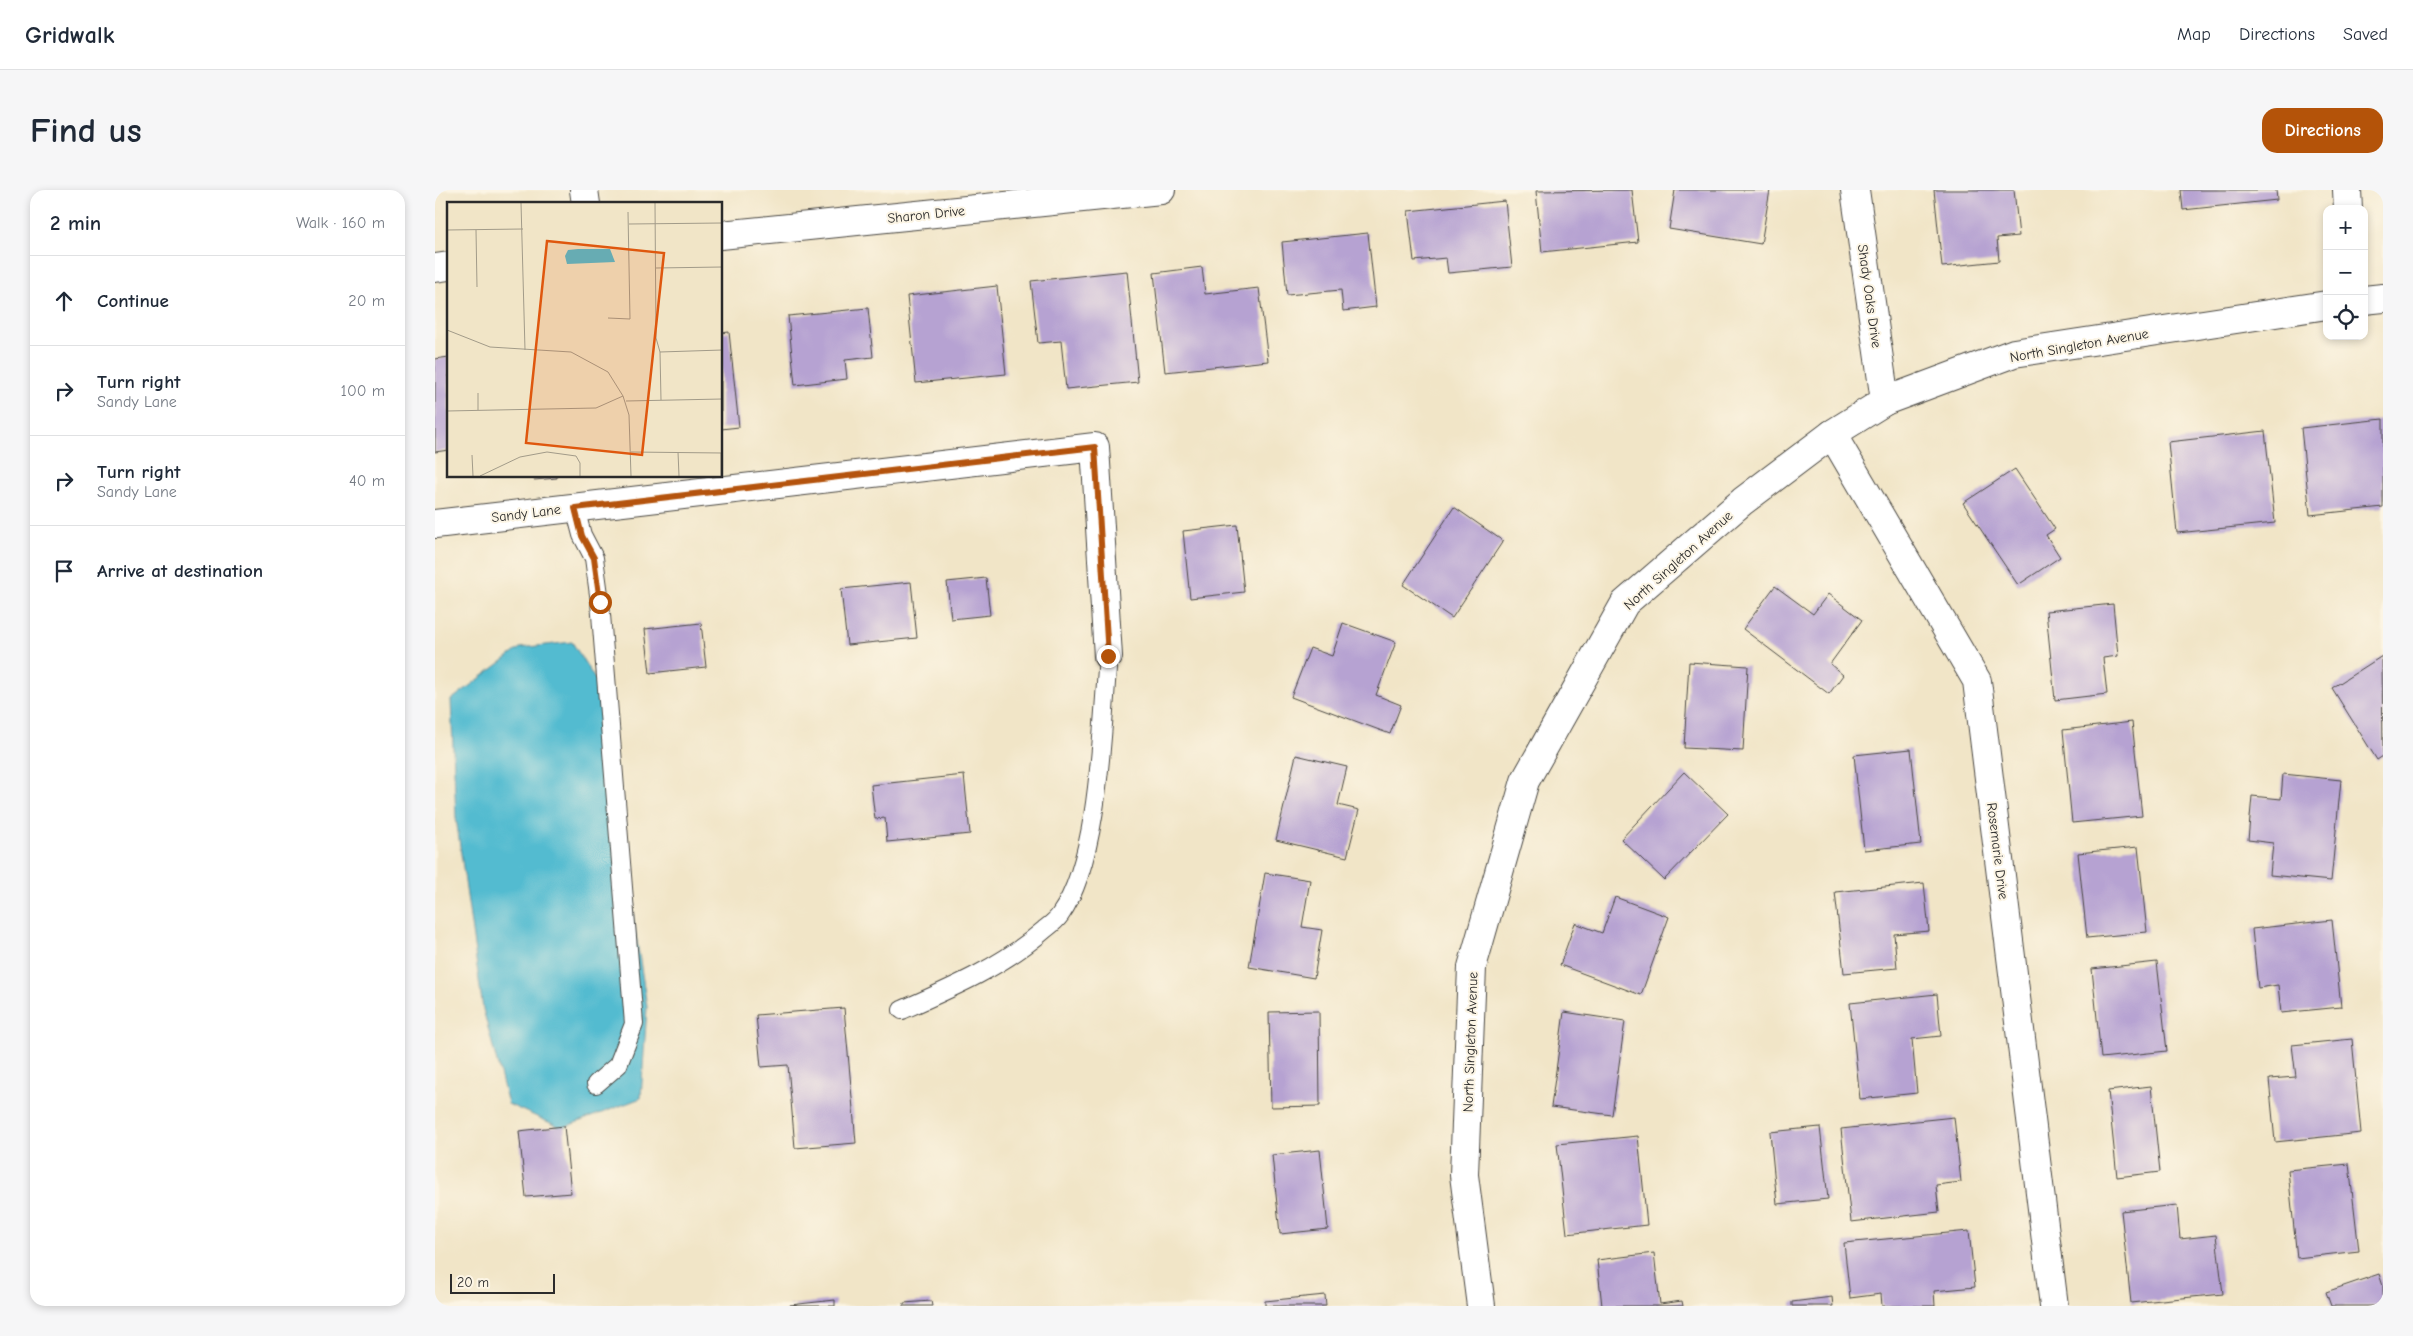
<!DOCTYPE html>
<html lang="en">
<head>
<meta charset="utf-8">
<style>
	body { margin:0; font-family:"Comic Neue",sans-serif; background:#f6f6f7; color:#1f2937 }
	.controls { position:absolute; right:15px; top:15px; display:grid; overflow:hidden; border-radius:10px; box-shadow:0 2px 8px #0003 }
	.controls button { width:45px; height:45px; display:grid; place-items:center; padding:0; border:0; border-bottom:1px solid #e0e1e3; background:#fff; color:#1f2937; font:25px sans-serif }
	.scale { position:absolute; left:15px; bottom:12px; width:105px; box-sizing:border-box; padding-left:5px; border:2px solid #2b2b2b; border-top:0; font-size:14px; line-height:18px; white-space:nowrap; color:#2b2b2b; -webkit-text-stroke:4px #fcf5e5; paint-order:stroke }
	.stop { position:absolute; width:15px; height:15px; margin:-11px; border:4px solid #b45309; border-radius:50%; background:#fff }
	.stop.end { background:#b45309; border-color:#fff; box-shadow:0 1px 5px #0008 }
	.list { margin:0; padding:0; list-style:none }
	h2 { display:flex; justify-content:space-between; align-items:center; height:65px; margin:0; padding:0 20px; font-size:21px }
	h2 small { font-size:16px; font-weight:400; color:#747a83 }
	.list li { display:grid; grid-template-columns:32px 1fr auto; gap:15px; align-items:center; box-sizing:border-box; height:90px; padding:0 20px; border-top:1px solid #e0e1e3 }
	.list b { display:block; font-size:19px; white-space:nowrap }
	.list p { margin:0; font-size:16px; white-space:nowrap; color:#747a83 }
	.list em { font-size:16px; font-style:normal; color:#747a83 }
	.icon { flex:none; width:28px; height:28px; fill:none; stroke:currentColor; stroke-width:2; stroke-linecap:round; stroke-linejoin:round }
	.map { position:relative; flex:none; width:1948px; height:1116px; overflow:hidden; border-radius:15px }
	header { display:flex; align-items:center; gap:30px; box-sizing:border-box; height:70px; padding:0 25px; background:#fff; border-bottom:1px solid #e0e1e3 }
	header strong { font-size:24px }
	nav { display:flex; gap:28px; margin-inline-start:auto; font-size:18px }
	.intro { display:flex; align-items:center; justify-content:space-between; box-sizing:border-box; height:120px; padding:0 30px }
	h1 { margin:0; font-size:35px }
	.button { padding:12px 22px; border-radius:15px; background:#b45309; color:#fff; font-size:18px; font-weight:700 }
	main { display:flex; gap:30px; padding:0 30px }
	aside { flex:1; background:#fff; border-radius:15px; box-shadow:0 2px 8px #0003 }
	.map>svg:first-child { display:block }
</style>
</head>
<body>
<header>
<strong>Gridwalk</strong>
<nav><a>Map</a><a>Directions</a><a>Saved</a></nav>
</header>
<div class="intro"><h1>Find us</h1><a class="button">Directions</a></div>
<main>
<aside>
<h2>2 min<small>Walk · 160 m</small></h2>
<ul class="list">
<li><svg class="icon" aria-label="ahead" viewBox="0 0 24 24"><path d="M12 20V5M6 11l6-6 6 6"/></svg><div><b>Continue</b></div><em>20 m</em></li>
<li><svg class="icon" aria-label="right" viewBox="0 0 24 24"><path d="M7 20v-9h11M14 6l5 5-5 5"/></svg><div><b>Turn right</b><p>Sandy Lane</p></div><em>100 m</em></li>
<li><svg class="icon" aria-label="right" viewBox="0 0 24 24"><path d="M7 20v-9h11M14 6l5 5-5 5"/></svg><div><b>Turn right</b><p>Sandy Lane</p></div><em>40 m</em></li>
<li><svg class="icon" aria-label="arrive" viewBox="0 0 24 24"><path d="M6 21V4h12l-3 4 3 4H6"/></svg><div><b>Arrive at destination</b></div></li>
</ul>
</aside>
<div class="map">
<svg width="1948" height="1116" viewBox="0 0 1948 1116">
	<rect width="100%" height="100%" fill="#fcf5e5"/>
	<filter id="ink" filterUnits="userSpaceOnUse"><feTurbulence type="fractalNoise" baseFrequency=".02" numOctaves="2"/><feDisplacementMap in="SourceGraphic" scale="10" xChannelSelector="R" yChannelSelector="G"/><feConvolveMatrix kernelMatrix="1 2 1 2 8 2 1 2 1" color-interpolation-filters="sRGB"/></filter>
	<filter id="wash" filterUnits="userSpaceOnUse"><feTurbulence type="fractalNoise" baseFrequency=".0096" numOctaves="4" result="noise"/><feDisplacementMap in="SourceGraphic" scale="20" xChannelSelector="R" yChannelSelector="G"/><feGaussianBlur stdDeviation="1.12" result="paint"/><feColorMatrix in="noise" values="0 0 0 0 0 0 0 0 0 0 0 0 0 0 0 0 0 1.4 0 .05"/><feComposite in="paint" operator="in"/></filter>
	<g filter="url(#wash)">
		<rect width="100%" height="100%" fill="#f1e5c7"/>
		<!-- water -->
		<path fill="#53bbd0" stroke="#3f737e" d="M137,452L163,494L212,817L206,908L127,938L73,914L48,819L21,628L16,510L85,458Z"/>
		<g id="blocks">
			<!-- building -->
			<path fill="#b6a2d2" d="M1197,0L1203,52L1107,62L1101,1Z
				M1240,0H1335L1326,54L1234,39Z
				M1499,0H1579L1584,46L1562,48L1564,71L1507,77Z
				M1746,0H1841L1842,10L1748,20Z
				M1070,11L1077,77L1013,83L1011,68L979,71L973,21Z
				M933,43L941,117L908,121L906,100L852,105L847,52Z
				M767,77L770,104L824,98L833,171L730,182L719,83Z
				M692,81L703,192L631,199L626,151L603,153L596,91Z
				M562,96L571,184L481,193L472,106Z
				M433,118L438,167L410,170L412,189L360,195L353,126Z
				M294,142L304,237L286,239V143Z
				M14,167V260L0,262V169Z
				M1948,229V317L1875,325L1866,238Z
				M1830,241L1840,333L1742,343L1733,252Z
				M1580,279L1620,339L1611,345L1625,367L1583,395L1528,313Z
				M98,286H122V288L99,290Z
				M1019,317L1068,351L1017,428L968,395Z
				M802,335L809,402L755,408L748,341Z
				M551,388L555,425L516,429L512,392Z
				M476,392L482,448L412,455L406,399Z
				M1340,396L1378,424L1393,404L1427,430L1395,474L1408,485L1394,504L1308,439Z
				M1678,414L1683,466L1668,468L1672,504L1620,510L1611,421Z
				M266,433L271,477L215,483L210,439Z
				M908,433L961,452L941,505L966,515L955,544L856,507L875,458L897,466Z
				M1947,466L1948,566L1942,570L1897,498Z
				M1254,472L1313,476L1308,561L1249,558Z
				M1697,532L1707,626L1637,633L1628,540Z
				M1476,559L1486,654L1429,660L1419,565Z
				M861,565L912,577L903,615L924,620L912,667L841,650Z
				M1249,582L1293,624L1229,690L1186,649Z
				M1848,584L1906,590L1896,691L1835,685L1838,653L1813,650L1817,606L1846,609Z
				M529,585L535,644L452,652L450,628L440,629L436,595Z
				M1703,657L1712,742L1652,748L1643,663Z
				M830,683L875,690L867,737L887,740L879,788L814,777Z
				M1489,693L1494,741L1459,744L1462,778L1409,783L1400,702Z
				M1180,707L1234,727L1206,805L1125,775L1140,733L1167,743Z
				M1897,730L1906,817L1846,823L1843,795L1823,798L1817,739Z
				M1722,772L1732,861L1666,868L1657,779Z
				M1502,804L1506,846L1477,849L1482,903L1425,909L1415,813Z
				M409,818L421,953L360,958L353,875L326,877L321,825Z
				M884,821L885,916L836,917L834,822Z
				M1129,822L1190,831L1177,925L1116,917Z
				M1917,849L1926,943L1840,952L1834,889L1861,887L1857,855Z
				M1716,896L1725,982L1682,987L1673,901Z
				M1519,927L1526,992L1501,995L1504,1022L1416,1032L1406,939Z
				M129,936L136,1003L91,1007L84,941Z
				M1385,937L1393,1009L1342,1014L1335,942Z
				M1203,946L1212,1035L1132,1044L1122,954Z
				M885,960L893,1039L845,1044L837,965Z
				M1914,974L1924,1061L1862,1068L1853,980Z
				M1742,1015L1745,1049L1781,1045L1788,1104L1696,1113L1686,1021Z
				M1534,1041L1540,1097L1499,1101L1500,1116H1447L1446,1104L1415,1108L1409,1053Z
				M1219,1063L1225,1114L1247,1111L1248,1116H1167L1162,1070Z
				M1944,1084L1948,1096V1116H1896L1891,1102Z
				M890,1105L891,1116H830V1111Z
				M1397,1107L1398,1116H1357V1112Z
				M400,1110V1116H355V1115Z
				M496,1111L497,1116H469V1113Z"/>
		</g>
	</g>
	<g filter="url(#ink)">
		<use href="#blocks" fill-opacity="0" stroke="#494742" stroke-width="1"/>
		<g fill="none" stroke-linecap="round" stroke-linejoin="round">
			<defs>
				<path id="service" d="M140,318L147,345L159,368L165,412L199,834L183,875L161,894
					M467,820C517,798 568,776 609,740C614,736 621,731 625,725C665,669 667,535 673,466"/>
				<path id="minor" d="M149,0L151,14
					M1420,0L1450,211
					M1912,0L1913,19
					M286,45L726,0
					M0,78L14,76
					M1397,244L1542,491L1619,1116
					M0,334L660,257L673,466"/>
				<path id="tertiary" d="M1929,110L1948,108
					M1046,1116L1029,985L1037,777L1090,591L1190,413L1308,311L1397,244L1450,211L1579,163L1892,115"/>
			</defs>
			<!-- service casing -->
			<use href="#service" stroke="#494742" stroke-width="20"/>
			<!-- minor casing -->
			<use href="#minor" stroke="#494742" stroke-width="30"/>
			<!-- tertiary casing -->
			<use href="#tertiary" stroke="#494742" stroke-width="30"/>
			<!-- service -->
			<use href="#service" stroke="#fff" stroke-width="18"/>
			<!-- minor -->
			<use href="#minor" stroke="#fff" stroke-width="28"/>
			<!-- tertiary -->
			<use href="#tertiary" stroke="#fff" stroke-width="28"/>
		</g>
	</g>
	<g fill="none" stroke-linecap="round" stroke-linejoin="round" filter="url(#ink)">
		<!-- route -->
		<path stroke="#b45309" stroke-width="6" d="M165,412L159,368L147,346L140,318L660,257L673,466"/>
	</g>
	<g text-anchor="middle" stroke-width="4" stroke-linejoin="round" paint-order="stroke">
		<!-- street labels -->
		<g font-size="14" fill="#2b2b2b" stroke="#fcf5e5">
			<text transform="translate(491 24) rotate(-6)" y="5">Sharon Drive</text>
			<text transform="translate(1435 106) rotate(82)" y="5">Shady Oaks Drive</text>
			<text transform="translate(1644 155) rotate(-10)" y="5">North Singleton Avenue</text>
			<text transform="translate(91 323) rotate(-7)" y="5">Sandy Lane</text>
			<text transform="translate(1243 370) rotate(-42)" y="5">North Singleton Avenue</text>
			<text transform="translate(1563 661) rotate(83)" y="5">Rosemarie Drive</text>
			<text transform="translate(1035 852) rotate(-88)" y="5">North Singleton Avenue</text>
		</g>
	</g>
	<!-- overview -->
	<g transform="translate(12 12)">
		<rect width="275" height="275" fill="#f1e5c7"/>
		<path d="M131,47H163L168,60L120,62L118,54L121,48Z" fill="#53bbd0"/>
		<path fill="none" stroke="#a29b89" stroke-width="1" d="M74,1L78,148M208,1L209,136L213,150L214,198M182,22L275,21M0,28L76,27M29,28L30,85M209,66L275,65M161,116L183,117L181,10M0,128L43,145L124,150L161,170L176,194L182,213L184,274M213,150L275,148M31,191V208M179,199L275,197M0,209L149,206L176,194M184,250L275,251M231,250L232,274M274,251V274M25,253L26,274M33,274L73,255L100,250L129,254L133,261V274"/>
		<path fill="#df570e" fill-opacity="0.15" stroke="#df570e" stroke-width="2.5" d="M100,39L217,51L195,253L79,241Z"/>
		<rect width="275" height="275" fill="none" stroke="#2b2b2b" stroke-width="2.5"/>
	</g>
</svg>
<div class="controls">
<button>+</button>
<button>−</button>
<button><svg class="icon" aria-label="locate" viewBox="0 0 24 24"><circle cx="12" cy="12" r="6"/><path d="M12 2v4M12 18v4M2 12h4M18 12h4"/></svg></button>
</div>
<div class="scale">20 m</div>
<div class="stop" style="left:165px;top:412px"></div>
<div class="stop end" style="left:673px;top:466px"></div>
</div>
</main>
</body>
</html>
